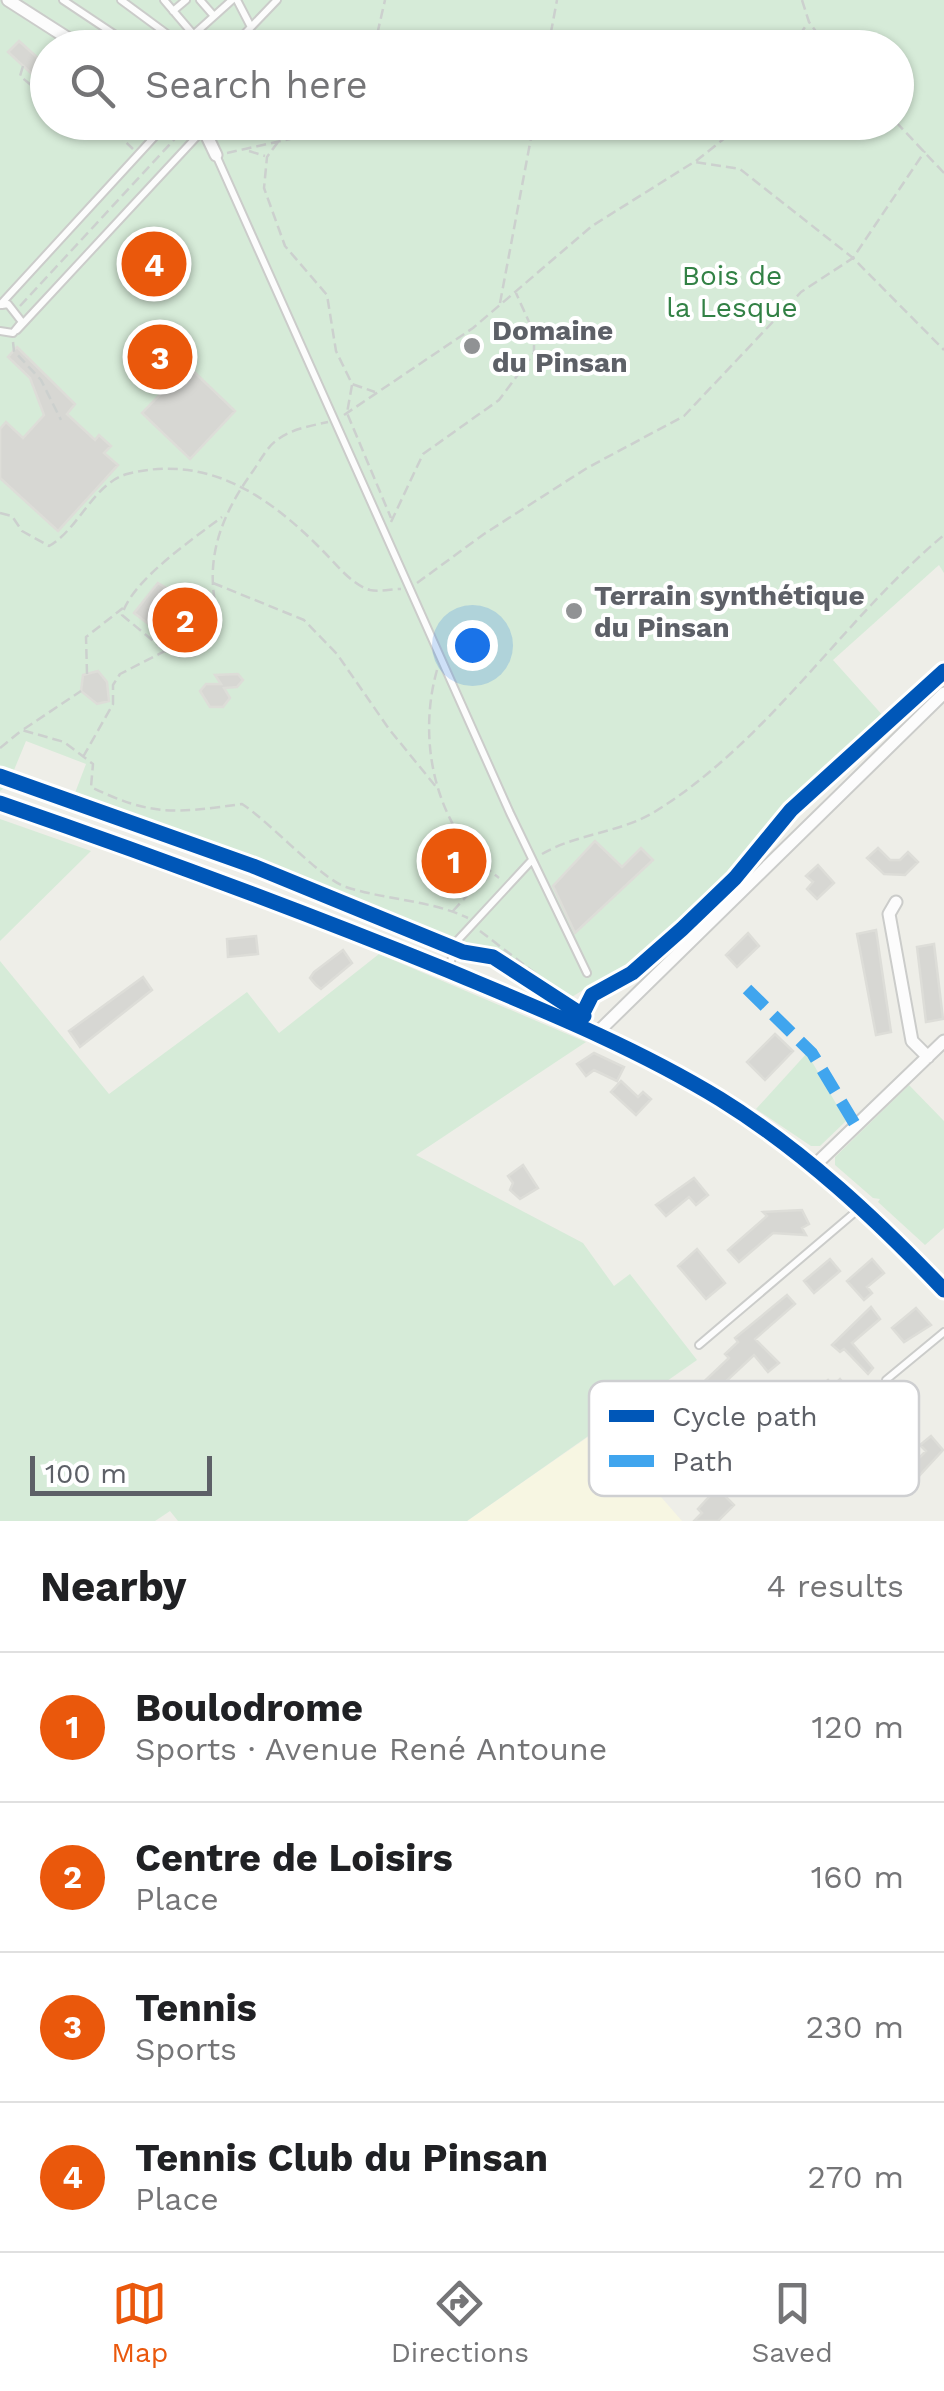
<!DOCTYPE html>
<html lang="en">
<head>
<meta charset="utf-8">
<style>
	body { margin:0; font-family:"Work Sans",sans-serif; background:#f2f2f2; color:#202124 }
	.scale { position:absolute; left:30px; bottom:25px; width:182px; box-sizing:border-box; padding-left:10px; border:5px solid #5d6067; border-top:0; font-size:28px; line-height:35px; white-space:nowrap; color:#5d6067; -webkit-text-stroke:8px #fff; paint-order:stroke }
	.you { position:absolute; left:472px; top:645px; width:35px; height:35px; margin:-25px; border:8px solid #fff; border-radius:50%; background:#1a73e8; box-shadow:0 0 0 15px #1a73e833 }
	.badge { display:grid; place-items:center; width:65px; height:65px; border-radius:50%; background:#ea580c; color:#fff; font-size:32px; font-weight:700 }
	.pin { position:absolute; translate:-50% -50%; border:5px solid #fff; box-shadow:0 2px 10px #0006 }
	.list { margin:0; padding:0; list-style:none }
	h2 { display:flex; justify-content:space-between; align-items:center; height:130px; margin:0; padding:0 40px; font-size:42px }
	h2 small { font-size:32px; font-weight:400; color:#757577 }
	.list li { display:grid; grid-template-columns:65px 1fr auto; gap:30px; align-items:center; box-sizing:border-box; height:150px; padding:0 40px; border-top:2px solid #e0e0e0 }
	.list b { display:block; font-size:38px; white-space:nowrap }
	.list p { margin:0; font-size:32px; white-space:nowrap; color:#757577 }
	.list em { font-size:32px; font-style:normal; color:#757577 }
	.icon { flex:none; width:55px; height:55px; fill:none; stroke:currentColor; stroke-width:2; stroke-linecap:round; stroke-linejoin:round }
	.map { position:relative; flex:none; width:944px; height:1521px; overflow:hidden }
	.search { position:absolute; background:#fff; box-shadow:0 2px 8px #0004; left:30px; right:30px; top:30px; height:110px; display:flex; align-items:center; gap:25px; box-sizing:border-box; padding:0 35px; border-radius:55px; color:#757577; font-size:38px }
	.sheet { height:730px; background:#fff }
	nav { display:flex; justify-content:space-around; align-items:center; box-sizing:border-box; height:140px; border-top:2px solid #e0e0e0; background:#fff; font-size:28px; color:#757577 }
	nav a { display:grid; justify-items:center; gap:5px }
	nav .on { color:#ea580c }
	.map>svg:first-child { display:block }
</style>
</head>
<body>
<div class="map">
<svg width="944" height="1521" viewBox="0 0 944 1521">
	<rect width="100%" height="100%" fill="#eeeee8"/>
	<!-- commercial -->
	<path fill="#f7f6e2" d="M653,1392L691,1432L641,1474L682,1521H467Z"/>
	<!-- green -->
	<path fill="#d6ebd8" fill-rule="evenodd" d="M0,0H944V573L939,565L833,660L885,718L781,815L681,924L626,972L599,980L567,1000L493,955L75,793L86,764L26,741L14,770H10V783L0,791ZM48,48H896V122H48Z
		M0,819L91,851L0,941Z
		M379,954L586,1042L416,1155L583,1243L614,1286L630,1274L697,1360L467,1521H178L170,1511L155,1521H0V961L109,1094L247,992L279,1033Z
		M807,1053L846,1121L820,1146H811L756,1109Z
		M909,1085L944,1121V1228L925,1245L878,1202L880,1199L873,1198L835,1165V1157Z"/>
	<!-- building -->
	<path fill="#d7d7d3" stroke="#ddddd8" stroke-width="2.5" d="M19,41L48,67V89L8,52Z
		M159,244L172,256L159,271L168,279L159,289L135,271Z
		M17,347L75,404L67,414L95,440L99,435L111,446L104,453L118,465L58,531L0,478V429L6,422L23,438L44,415L30,378L8,357Z
		M188,366L235,411L190,459L142,413Z
		M158,583L210,615L184,651L134,613Z
		M98,671L107,682L109,701L97,704L81,691L83,675Z
		M238,674L243,680L237,687L224,688L230,698L223,707H210L200,691L206,684H221L215,675Z
		M595,841L622,867L641,848L653,860L575,933L553,886Z
		M878,848L890,860H900L908,852L918,862L905,875L884,874L867,858Z
		M818,865L834,883L817,899L807,889L813,882L806,876Z
		M876,930L891,1032L876,1035L857,934Z
		M748,933L759,946L737,967L726,955Z
		M256,936L258,954L228,957L227,939Z
		M934,944L943,1019L926,1022L917,947Z
		M343,950L352,963L321,989L316,985L310,978L314,972Z
		M143,977L152,990L80,1047L69,1031Z
		M775,1034L793,1051L765,1080L747,1062Z
		M594,1053L624,1067L617,1081L594,1070L586,1076L577,1064Z
		M621,1081L638,1097L643,1092L651,1099L636,1115L611,1092Z
		M523,1165L538,1188L520,1199L510,1190L513,1183L508,1176Z
		M694,1178L708,1195L696,1205L689,1197L666,1216L656,1205Z
		M802,1210L809,1224L802,1228L806,1235L773,1233L739,1262L728,1250L767,1216L763,1212Z
		M697,1249L725,1283L706,1299L678,1266Z
		M830,1259L840,1271L814,1293L804,1281Z
		M872,1259L884,1273L867,1287L872,1293L864,1300L847,1281Z
		M787,1295L795,1304L755,1339L779,1363L768,1372L754,1355L704,1402L694,1391L729,1358L725,1354L738,1342L735,1338Z
		M871,1307L880,1319L852,1343L873,1368L868,1374L844,1349L840,1352L832,1345Z
		M916,1308L931,1325L904,1342L892,1328Z
		M840,1379L852,1394L834,1417L814,1392L828,1380L833,1386Z
		M931,1436L943,1450L919,1476L910,1467L926,1451L920,1445Z
		M717,1488L734,1505L718,1521H694L702,1513L698,1509Z"/>
	<g fill="none" stroke-linecap="round" stroke-linejoin="round">
		<defs>
			<path id="service" d="M63,0L135,48
				M121,0L186,48
				M164,0L193,34
				M200,0L214,16
				M237,0L251,27
				M173,11L186,0
				M182,45L232,0
				M231,48L277,0
				M216,155L510,813L587,973
				M0,305L168,122
				M17,330L202,131
				M0,331L13,333L22,322L8,304L2,305
				M448,971L457,941L532,860
				M699,1345L860,1208
				M886,1380L944,1332"/>
			<path id="minor" d="M8,0L83,48
				M193,122L206,134L216,155
				M0,803C151,855 299,910 447,970C540,1009 633,1046 720,1099C804,1151 876,1219 944,1290
				M896,902L889,914L912,1041L928,1057
				M598,1032L944,693
				M814,1166L944,1041"/>
		</defs>
		<!-- service casing -->
		<use href="#service" stroke="#cbccca" stroke-width="10"/>
		<!-- minor casing -->
		<use href="#minor" stroke="#cbccca" stroke-width="15"/>
		<!-- path -->
		<path stroke="#ccd0ce" stroke-width="2.5" stroke-dasharray="10 5" stroke-linecap="butt" d="M802,0L809,22L828,48
			M374,48L385,0
			M548,48L557,0
			M791,48L807,24
			M23,66L20,76L48,99
			M105,122L133,149
			M896,122L944,173
			M278,142L267,157L264,188L285,246L327,295L336,351L352,384L375,392
			M249,151L265,156
			M227,153L312,134L333,122
			M696,161L745,122
			M500,303L534,122
			M20,306L184,129
			M13,342L14,351L41,380L61,420
			M352,385L347,413L391,518
			M344,415L473,328L592,226L694,162L740,169L853,258L944,350
			M0,513L12,516L22,531L49,546C79,529 93,484 127,474C208,453 270,497 323,551C336,564 352,585 370,590C379,592 392,589 401,589
			M391,522L423,454L499,400L534,353V333L516,293
			M213,583L304,620L337,654L389,729L437,788
			M417,583L484,534L587,468L684,416L801,292L853,258L925,151
			M164,650L122,615C131,581 193,539 222,517
			M437,670C416,744 437,832 499,878
			M87,674L86,637L123,608
			M24,729L81,691
			M0,748L22,730L64,742L93,764L91,787C153,817 175,813 242,804C270,822 321,879 346,887C386,900 430,900 468,918
			M83,757L113,704V685L120,674L165,651L181,657L198,655L220,622C202,565 219,518 253,471C260,461 267,447 277,440C291,429 310,426 328,422
			M542,854C578,833 621,833 656,811C771,739 842,620 944,535
			M453,911L474,888L479,865
			M480,931L548,983L553,993"/>
		<!-- service -->
		<use href="#service" stroke="#fcfcfc" stroke-width="6"/>
		<!-- minor -->
		<use href="#minor" stroke="#fcfcfc" stroke-width="11"/>
		<!-- quiet -->
		<path stroke="#40a5ee" stroke-width="12" stroke-dasharray="25 12" stroke-linecap="butt" d="M747,989L812,1053L856,1126"/>
		<defs>
			<path id="cycleway" d="M0,776L253,866L463,952L493,957L584,1016
				M0,803C151,855 299,910 447,970C540,1009 633,1046 720,1099C804,1151 876,1219 944,1290
				M582,1015L592,995L632,973L682,929L735,878L791,810L944,671"/>
		</defs>
		<!-- cycleway casing -->
		<use href="#cycleway" stroke="#fff" stroke-width="21"/>
		<!-- cycleway -->
		<use href="#cycleway" stroke="#0057b8" stroke-width="15"/>
	</g>
	<!-- markers -->
	<g fill="#909294" stroke="#fff" stroke-width="4">
		<circle cx="472" cy="346" r="10"/>
		<circle cx="574" cy="611" r="10"/>
	</g>
	<g text-anchor="middle" stroke-width="8" stroke-linejoin="round" paint-order="stroke">
		<!-- park labels -->
		<g font-size="28" fill="#328145" stroke="#fff">
			<text x="732" y="285">Bois de<tspan x="732" dy="32">la Lesque</tspan></text>
		</g>
		<!-- poi labels -->
		<g font-size="28" font-weight="bold" fill="#5d6067" stroke="#fff" text-anchor="start">
			<text x="492" y="340">Domaine<tspan x="492" dy="32">du Pinsan</tspan></text>
			<text x="594" y="605">Terrain synthétique<tspan x="594" dy="32">du Pinsan</tspan></text>
		</g>
	</g>
	<!-- legend -->
	<rect x="589" y="1381" width="330" height="115" rx="15" fill="#fff" stroke="#cecfd1" stroke-width="2.5"/>
	<rect x="609" y="1410" width="45" height="12" fill="#0057b8"/>
	<rect x="609" y="1455" width="45" height="12" fill="#40a5ee"/>
	<g font-size="28" fill="#5d6067">
		<text x="672" y="1426">Cycle path</text>
		<text x="672" y="1471">Path</text>
	</g>
</svg>
<div class="scale">100 m</div>
<div class="you"></div>
<div class="pin badge" style="left:454px;top:861px">1</div>
<div class="pin badge" style="left:185px;top:620px">2</div>
<div class="pin badge" style="left:160px;top:357px">3</div>
<div class="pin badge" style="left:154px;top:264px">4</div>
<div class="search"><svg class="icon" aria-label="search" viewBox="0 0 24 24"><circle cx="10" cy="10" r="6"/><path d="M15 15l6 6"/></svg>Search here</div>
</div>
<section class="sheet">
<h2>Nearby<small>4 results</small></h2>
<ul class="list">
<li><span class="badge">1</span><div><b>Boulodrome</b><p>Sports · Avenue René Antoune</p></div><em>120 m</em></li>
<li><span class="badge">2</span><div><b>Centre de Loisirs</b><p>Place</p></div><em>160 m</em></li>
<li><span class="badge">3</span><div><b>Tennis</b><p>Sports</p></div><em>230 m</em></li>
<li><span class="badge">4</span><div><b>Tennis Club du Pinsan</b><p>Place</p></div><em>270 m</em></li>
</ul>
</section>
<nav>
<a class="on"><svg class="icon" aria-label="map" viewBox="0 0 24 24"><path d="M3 6l6-2 6 2 6-2v14l-6 2-6-2-6 2zM9 4v14M15 6v14"/></svg>Map</a>
<a><svg class="icon" aria-label="directions" viewBox="0 0 24 24"><path d="M12 3l9 9-9 9-9-9zM9 14v-3h6M13 9l2 2-2 2"/></svg>Directions</a>
<a><svg class="icon" aria-label="saved" viewBox="0 0 24 24"><path d="M7 4h10v16l-5-4-5 4z"/></svg>Saved</a>
</nav>
</body>
</html>
